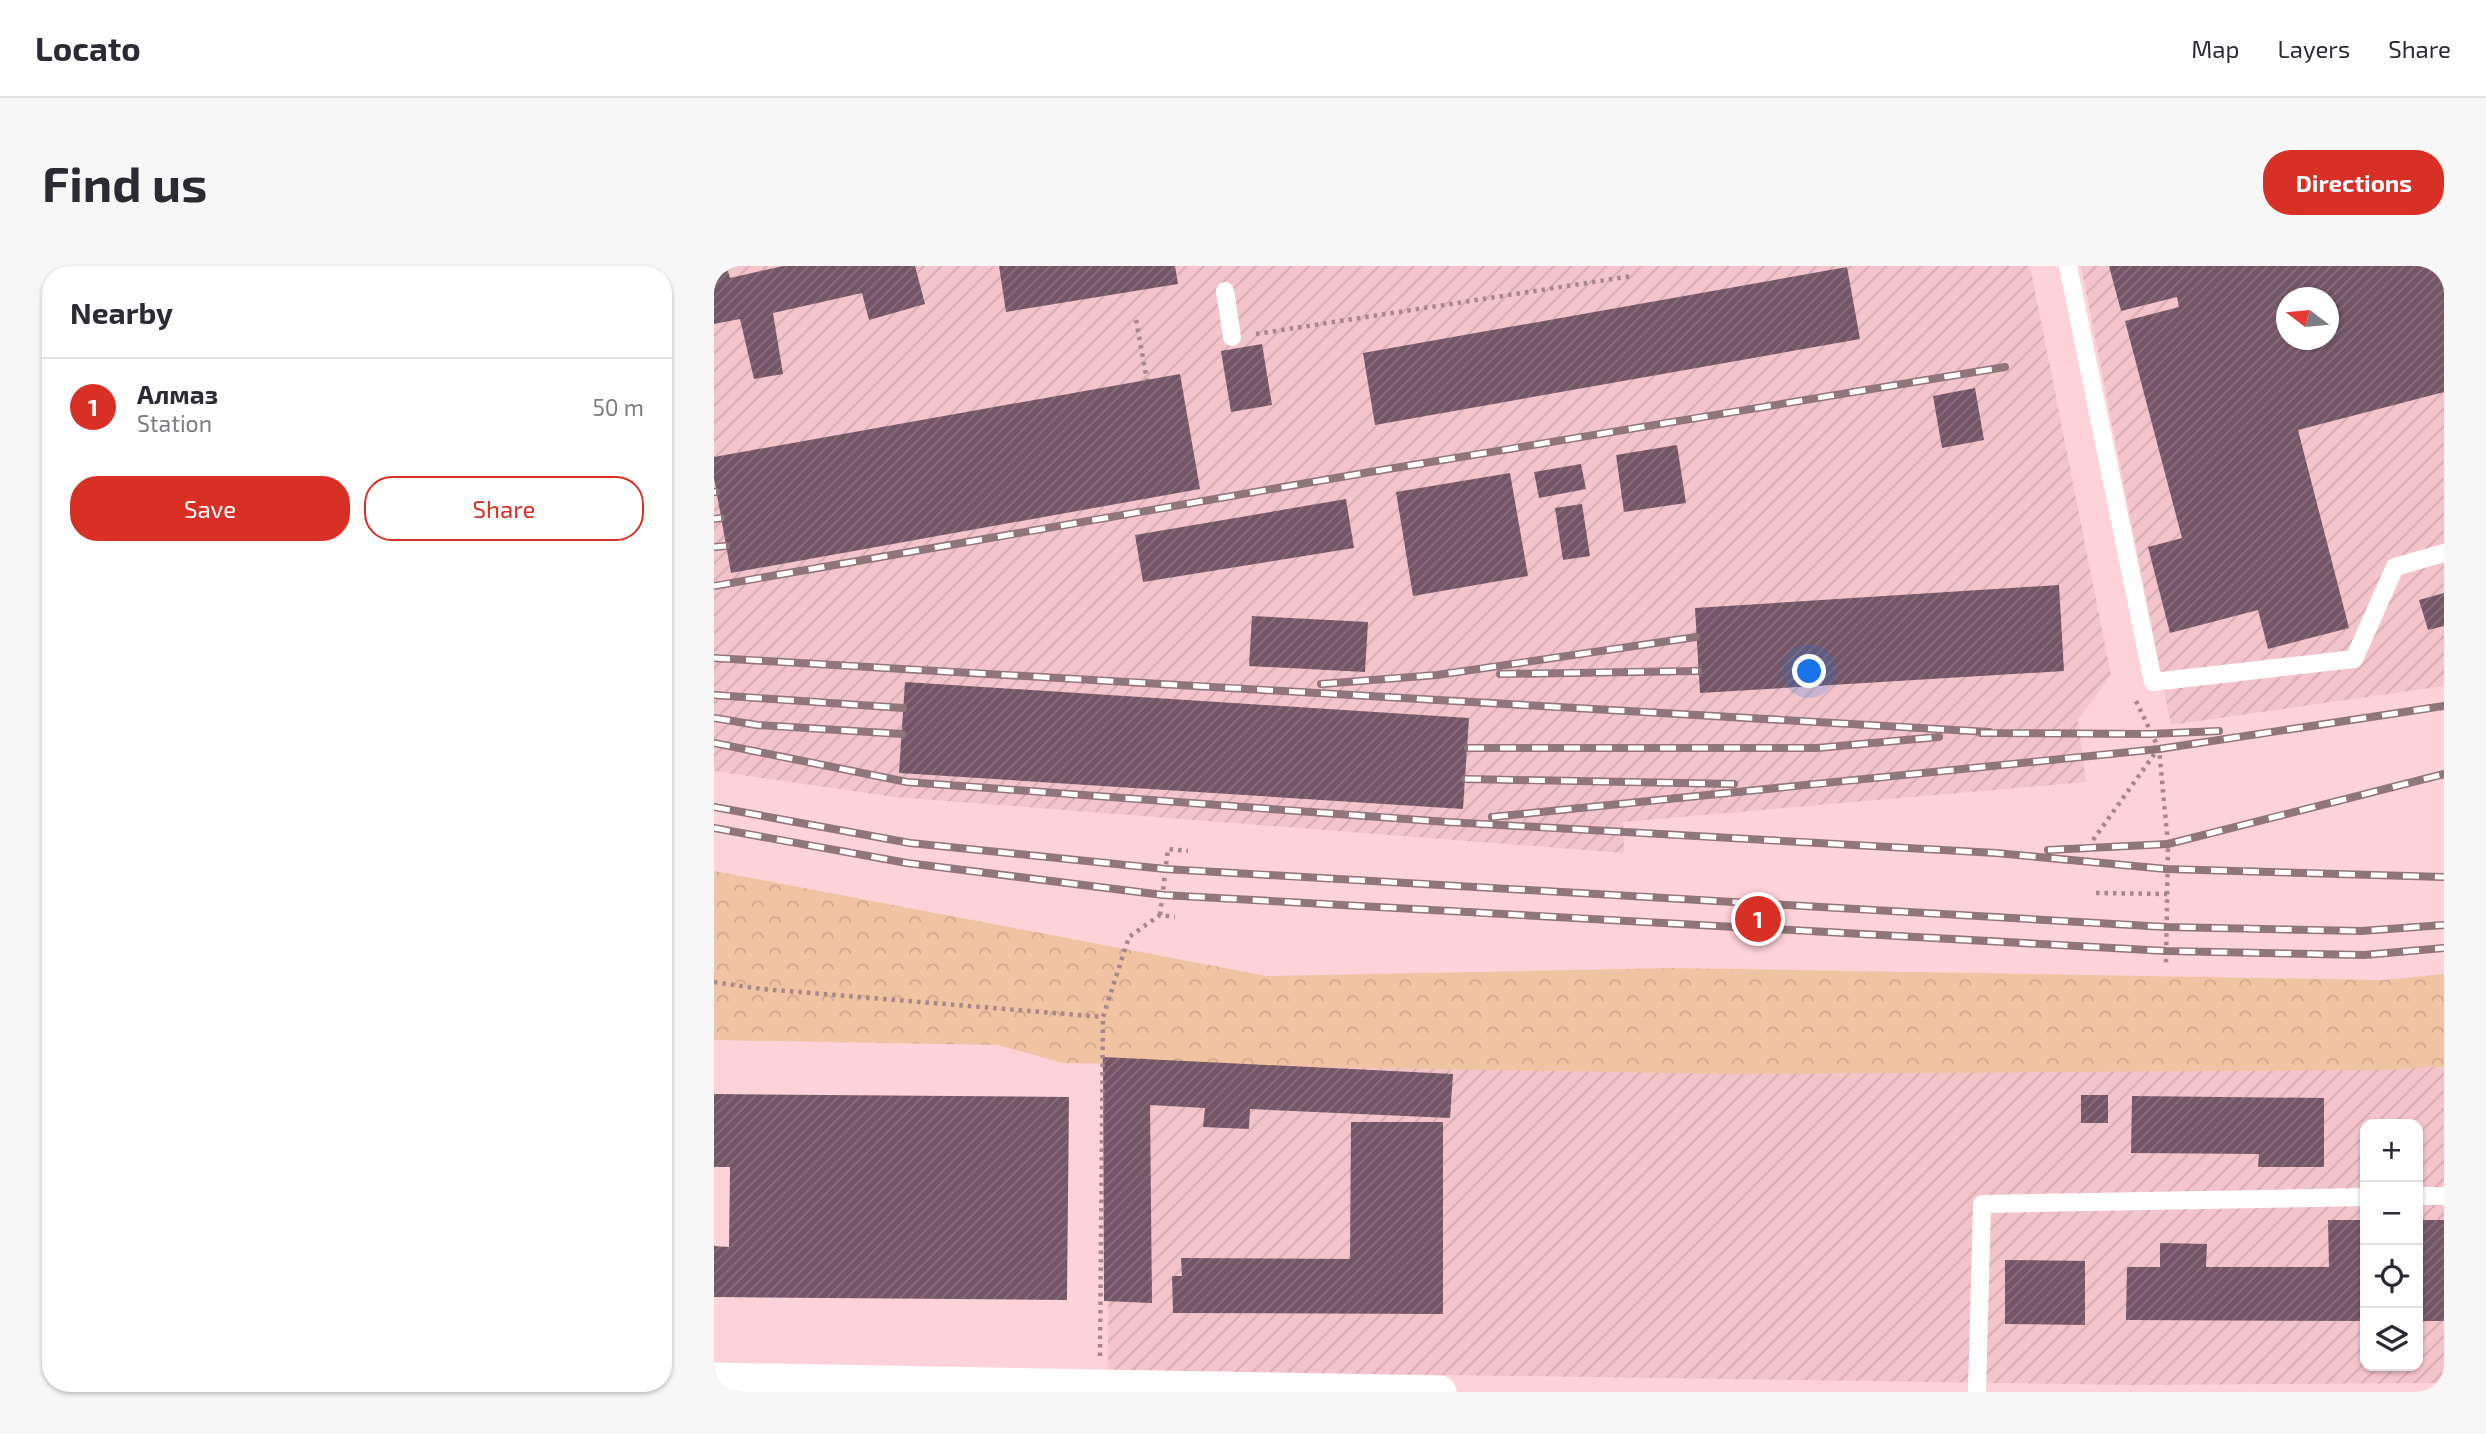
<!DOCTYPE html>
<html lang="en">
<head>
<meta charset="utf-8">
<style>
	body { margin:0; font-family:"Exo 2",sans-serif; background:#f7f7f7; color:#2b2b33 }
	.controls { position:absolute; right:21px; bottom:21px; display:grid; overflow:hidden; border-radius:14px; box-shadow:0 2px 5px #0004 }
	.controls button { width:63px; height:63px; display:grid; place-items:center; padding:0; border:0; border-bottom:2px solid #e1e1e2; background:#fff; color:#2b2b33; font:35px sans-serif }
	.compass { position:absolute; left:1562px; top:21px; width:63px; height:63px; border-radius:50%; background:#fff; box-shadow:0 2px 5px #0004; rotate:286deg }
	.you { position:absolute; left:1096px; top:406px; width:24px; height:24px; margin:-18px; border:5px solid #fff; border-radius:50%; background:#1a73e8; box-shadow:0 0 0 10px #1a73e833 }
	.badge { display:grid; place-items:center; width:46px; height:46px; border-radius:50%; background:#d93025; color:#fff; font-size:23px; font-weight:700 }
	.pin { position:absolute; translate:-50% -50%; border:4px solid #fff; box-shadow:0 2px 7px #0006 }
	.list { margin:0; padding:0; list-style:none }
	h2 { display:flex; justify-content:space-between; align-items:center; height:91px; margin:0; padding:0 28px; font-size:30px }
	h2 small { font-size:23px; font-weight:400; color:#7c7c81 }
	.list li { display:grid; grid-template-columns:46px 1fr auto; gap:21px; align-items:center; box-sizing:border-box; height:98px; padding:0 28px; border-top:2px solid #e1e1e2 }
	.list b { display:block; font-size:26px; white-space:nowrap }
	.list p { margin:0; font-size:23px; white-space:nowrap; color:#7c7c81 }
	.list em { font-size:23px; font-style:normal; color:#7c7c81 }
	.actions { display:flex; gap:14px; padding:21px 28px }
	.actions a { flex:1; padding:16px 0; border:2px solid #d93025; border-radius:28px; text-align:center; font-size:24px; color:#d93025 }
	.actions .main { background:#d93025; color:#fff }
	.icon { flex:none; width:38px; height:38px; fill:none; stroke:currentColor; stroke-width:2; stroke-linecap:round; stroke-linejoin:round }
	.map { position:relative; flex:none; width:1730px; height:1126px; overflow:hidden; border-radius:28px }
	header { display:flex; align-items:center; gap:42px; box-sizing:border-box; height:98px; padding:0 35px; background:#fff; border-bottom:2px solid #e1e1e2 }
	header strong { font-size:33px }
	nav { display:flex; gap:38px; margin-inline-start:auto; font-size:24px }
	.intro { display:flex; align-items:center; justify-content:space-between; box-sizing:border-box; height:168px; padding:0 42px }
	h1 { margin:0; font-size:49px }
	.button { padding:18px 32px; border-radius:28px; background:#d93025; color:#fff; font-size:24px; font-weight:700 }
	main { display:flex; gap:42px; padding:0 42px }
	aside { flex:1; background:#fff; border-radius:28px; box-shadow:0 2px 5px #0004 }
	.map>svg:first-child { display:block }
</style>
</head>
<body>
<header>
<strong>Locato</strong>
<nav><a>Map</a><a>Layers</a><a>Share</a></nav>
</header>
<div class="intro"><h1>Find us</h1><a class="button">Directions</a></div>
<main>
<aside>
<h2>Nearby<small></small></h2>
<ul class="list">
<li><span class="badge">1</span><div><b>Алмаз</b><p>Station</p></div><em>50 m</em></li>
</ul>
<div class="actions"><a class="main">Save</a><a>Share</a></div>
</aside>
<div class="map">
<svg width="1730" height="1126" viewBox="0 0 1730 1126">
	<defs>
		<pattern id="industrial-furrows" width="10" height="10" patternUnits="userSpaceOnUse" patternTransform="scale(1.75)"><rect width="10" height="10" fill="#f4c4cb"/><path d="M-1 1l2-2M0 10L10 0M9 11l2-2" fill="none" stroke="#d2a9af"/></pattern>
		<pattern id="forest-crowns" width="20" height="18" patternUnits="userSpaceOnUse" patternTransform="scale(1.75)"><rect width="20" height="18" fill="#f1c3a3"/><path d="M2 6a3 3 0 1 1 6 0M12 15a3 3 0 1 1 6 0" fill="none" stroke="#d0a88d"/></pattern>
		<pattern id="building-hatch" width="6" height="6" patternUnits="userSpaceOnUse" patternTransform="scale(1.75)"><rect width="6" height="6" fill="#745566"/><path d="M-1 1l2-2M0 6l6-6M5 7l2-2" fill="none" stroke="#88707d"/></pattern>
	</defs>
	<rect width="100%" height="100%" fill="#fdd3d9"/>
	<!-- industrial -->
	<path fill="url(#industrial-furrows)" fill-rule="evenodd" d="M0,0H1316L1397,409L1364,454L1372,516L909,556L910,587L181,531L0,505Z
		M1367,0H1730V420L1457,459ZM1573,32H1615V74H1573Z
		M1730,716V1117L1415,1119L394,1104L395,765ZM1651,858H1704V1100H1651Z"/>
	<!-- forest -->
	<path fill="url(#forest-crowns)" d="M0,605L553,710L958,702L1669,714L1730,708V800L1672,804L1020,808L348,797L284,779L0,774Z"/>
	<!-- building -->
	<path fill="url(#building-hatch)" fill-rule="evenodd" d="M69,0H201L211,38L155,54L148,27L59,47L69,108L40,113L26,53L0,58V8L14,5L16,12Z
		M285,0H461L464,18L292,46Z
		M1395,0H1730V126L1584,164L1635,362L1554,383L1544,344L1456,367L1434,281L1468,272L1411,55L1465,41L1463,31L1407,45ZM1573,32H1615V74H1573Z
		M1133,1L1146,73L661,159L649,87Z
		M548,78L558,139L517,146L507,85Z
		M466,108L486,223L17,307L0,212V191Z
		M1261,122L1270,174L1228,182L1219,130Z
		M963,179L972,237L910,246L902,189Z
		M867,198L872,223L825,232L820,206Z
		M796,207L814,310L699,330L682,226Z
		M632,233L640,282L429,316L421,269Z
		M868,238L876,290L849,294L841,242Z
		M1345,319L1350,405L986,427L981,342Z
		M1730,327V360L1714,364L1705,334Z
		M538,350L654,356L651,406L535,400Z
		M191,416L755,452L749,543L185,507Z
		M389,791L739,808L736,852L536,843L535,863L489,861L491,842L436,839L438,1037L390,1035Z
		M0,828L355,831L353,1034L0,1031V980L15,981L16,901H0Z
		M1367,829H1394V857H1367Z
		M1418,830L1610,832V901H1544L1545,888L1417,887Z
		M637,856H729V1048L459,1047L458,1010H468L467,992L636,993Z
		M1614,954H1651V1055L1412,1054L1413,1001H1446V977L1493,978L1492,1001H1615Z
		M1704,954H1730V1055H1704Z
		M1291,994L1371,995V1059L1291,1058Z"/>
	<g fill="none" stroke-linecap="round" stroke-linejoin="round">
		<!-- path -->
		<path stroke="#a6888c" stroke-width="4.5" stroke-dasharray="3.5 5" stroke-linecap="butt" d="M422,54L433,114
			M542,68L918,10
			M1422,435L1445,483L1454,578L1452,697L1448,698
			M1379,574L1444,483
			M1382,627L1453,628
			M446,649L454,583L474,585
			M0,716L48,723L389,751L415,671L446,649L461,651
			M386,1090L389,751"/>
		<!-- lane -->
		<path stroke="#fff" stroke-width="18" d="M1354,0L1439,416L1640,393L1681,301L1730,287
			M511,25L518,71
			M1704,930H1730
			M1263,1126L1268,938L1651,931"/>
		<!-- street -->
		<path stroke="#fff" stroke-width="33" d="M0,1113L726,1126"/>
		<defs>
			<path id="rail" d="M0,226H2
				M0,253L7,252
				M0,281L12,280
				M0,320L656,206L1291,101
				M0,392L1275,466
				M786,408L984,405
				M607,418L723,409L982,371
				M0,429L189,442
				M0,452L43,459L188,468
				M1267,467L1435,468L1505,465
				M0,477L193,516L733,556L1282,587L1452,603L1730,611
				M754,482H1103L1225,471
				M751,513L1020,518
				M0,541L196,577L451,603L1452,661L1647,665L1730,659
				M778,551L1445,483L1730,440
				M0,562L193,597L449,629L1452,685L1650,689L1730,682
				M1334,584L1454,578L1730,508"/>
		</defs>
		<!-- rail casing -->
		<use href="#rail" stroke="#907579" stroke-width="8"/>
		<!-- rail -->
		<use href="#rail" stroke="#fff" stroke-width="5" stroke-dasharray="16" stroke-linecap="butt"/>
	</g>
</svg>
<div class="controls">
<button>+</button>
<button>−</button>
<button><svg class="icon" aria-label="locate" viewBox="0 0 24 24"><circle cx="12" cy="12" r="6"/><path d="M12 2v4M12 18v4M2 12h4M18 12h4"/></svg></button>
<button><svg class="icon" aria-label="layers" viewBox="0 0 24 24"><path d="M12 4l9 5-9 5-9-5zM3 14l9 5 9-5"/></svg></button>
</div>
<svg class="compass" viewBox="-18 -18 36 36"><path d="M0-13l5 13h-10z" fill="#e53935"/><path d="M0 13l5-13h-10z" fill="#7c7c81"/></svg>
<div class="you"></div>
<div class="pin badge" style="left:1044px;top:653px">1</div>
</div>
</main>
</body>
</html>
